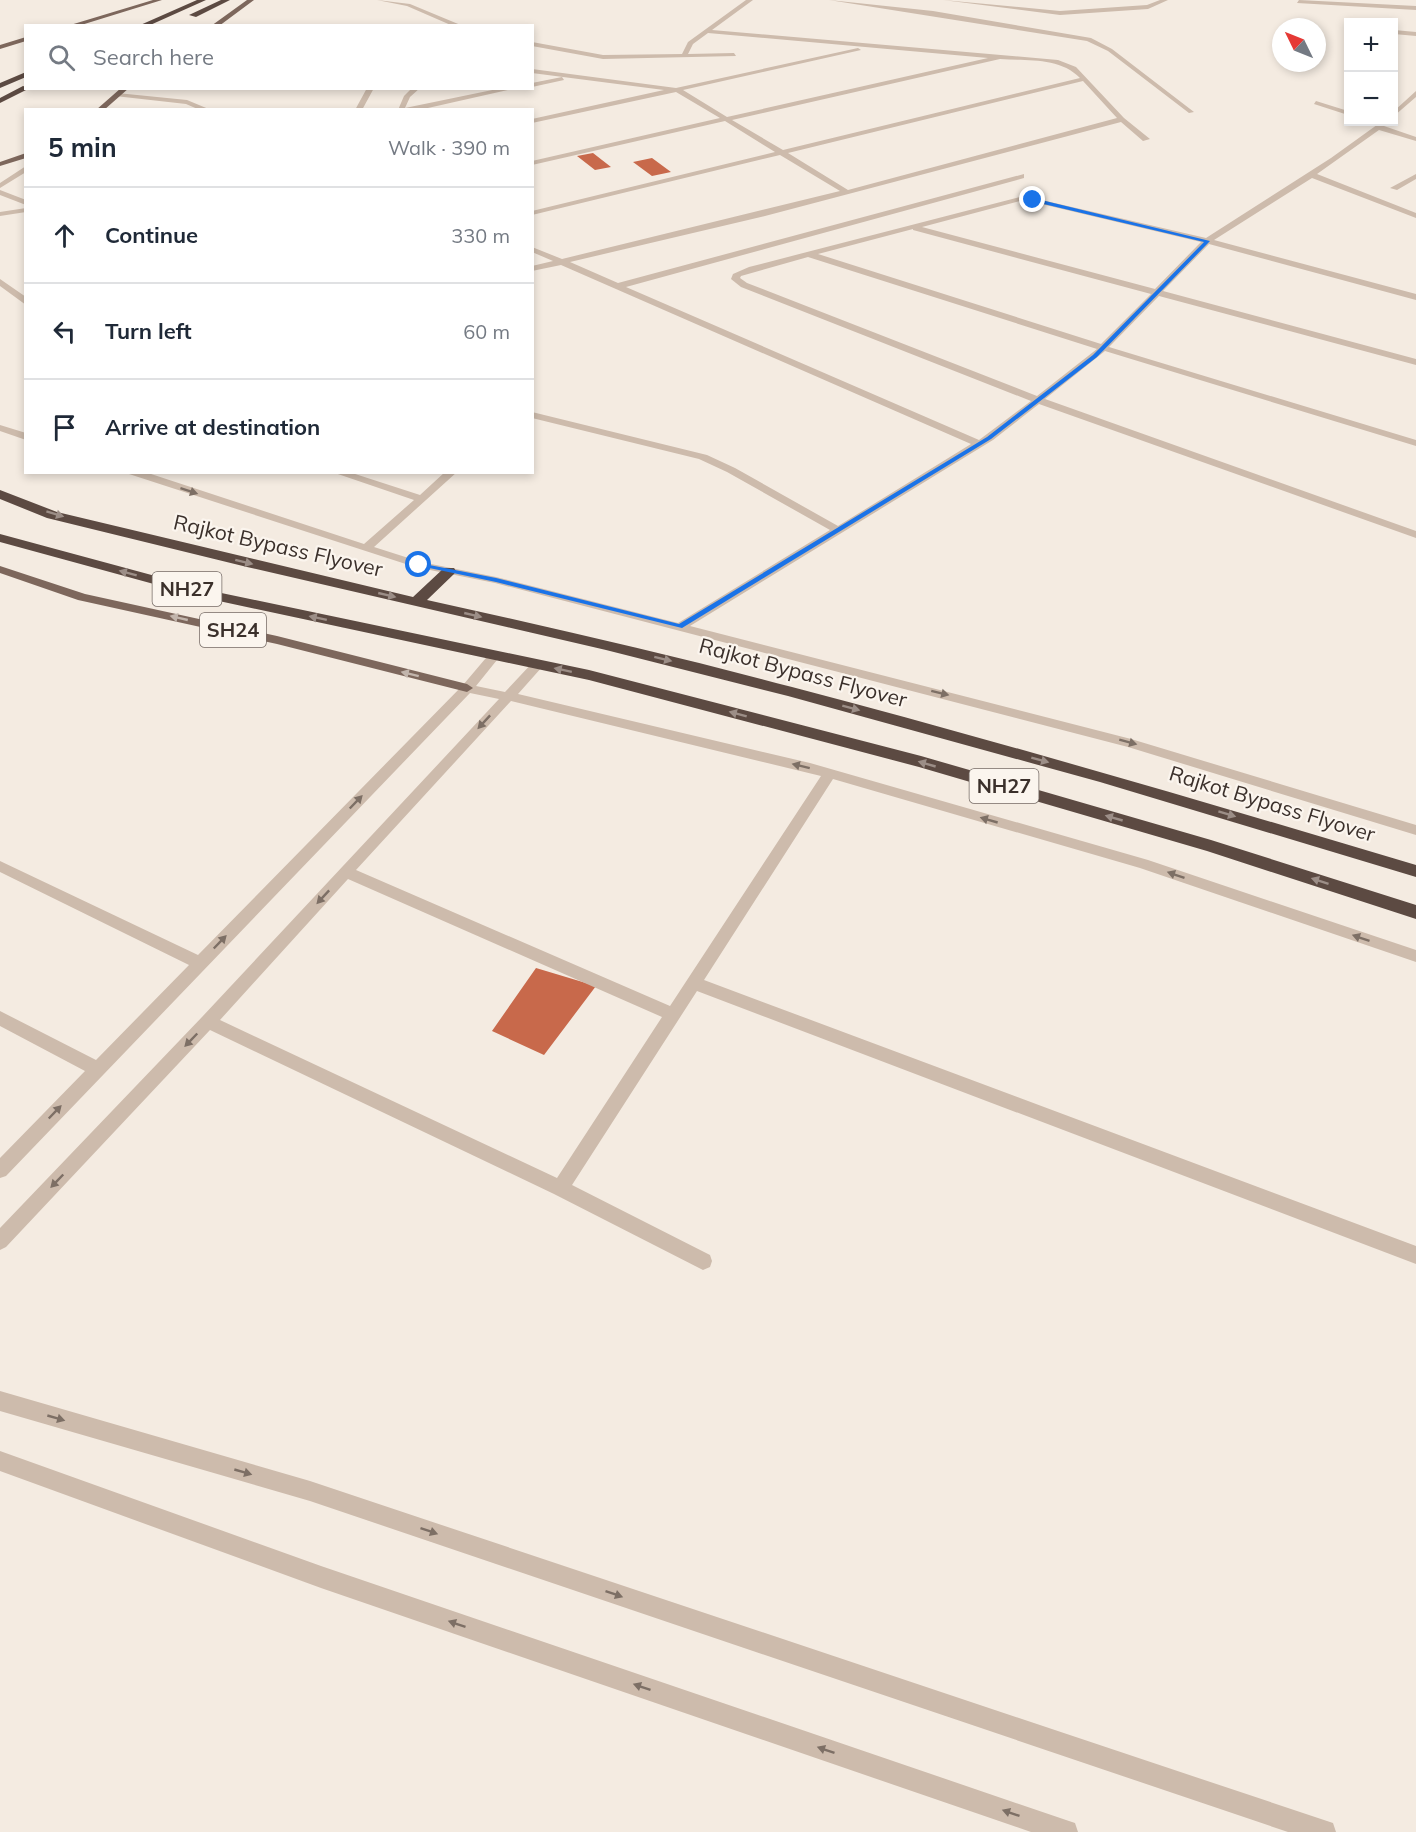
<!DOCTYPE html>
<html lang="en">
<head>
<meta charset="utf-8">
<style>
	body { margin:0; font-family:Mulish,sans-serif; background:#f6f6f7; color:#1f2937 }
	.controls { position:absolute; right:18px; top:18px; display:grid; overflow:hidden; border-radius:0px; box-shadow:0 3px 9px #0003 }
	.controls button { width:54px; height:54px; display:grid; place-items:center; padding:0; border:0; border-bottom:2px solid #e0e1e3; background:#fff; color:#1f2937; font:30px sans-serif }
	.compass { position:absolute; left:1272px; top:18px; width:54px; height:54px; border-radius:50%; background:#fff; box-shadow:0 3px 9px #0003; rotate:313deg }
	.stop { position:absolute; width:18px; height:18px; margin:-14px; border:4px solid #1a73e8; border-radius:50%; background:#fff }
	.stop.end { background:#1a73e8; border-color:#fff; box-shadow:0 2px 6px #0008 }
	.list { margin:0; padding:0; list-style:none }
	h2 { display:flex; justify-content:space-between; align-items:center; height:78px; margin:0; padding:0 24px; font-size:26px }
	h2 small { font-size:20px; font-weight:400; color:#747a83 }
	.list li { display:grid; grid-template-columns:39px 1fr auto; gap:18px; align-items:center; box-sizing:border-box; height:96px; padding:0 24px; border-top:2px solid #e0e1e3 }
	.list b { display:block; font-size:22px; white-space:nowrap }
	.list em { font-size:20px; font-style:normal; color:#747a83 }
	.icon { flex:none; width:33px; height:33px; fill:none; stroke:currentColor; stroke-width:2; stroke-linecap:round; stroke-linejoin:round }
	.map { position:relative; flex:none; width:1416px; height:1832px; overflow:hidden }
	.search { position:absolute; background:#fff; box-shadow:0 3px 9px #0003; left:24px; top:24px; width:510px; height:66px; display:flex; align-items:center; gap:15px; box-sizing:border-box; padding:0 21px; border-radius:0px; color:#747a83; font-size:22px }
	.panel { position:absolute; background:#fff; box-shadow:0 3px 9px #0003; left:24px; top:108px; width:510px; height:366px; border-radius:0px }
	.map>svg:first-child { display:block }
</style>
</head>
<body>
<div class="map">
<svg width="1416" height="1832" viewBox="0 0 1416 1832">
	<rect width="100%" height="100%" fill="#f4ebe1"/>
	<!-- building -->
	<path fill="#c8694b" d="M593,153L611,167L595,170L577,156Z
		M652,158L671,172L652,176L633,162Z
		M536,968L596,986L544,1055L492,1031Z"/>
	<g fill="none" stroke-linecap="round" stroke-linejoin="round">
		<!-- minor -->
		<path fill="#cdbbac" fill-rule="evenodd" d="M377,0L410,4L463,26H453L407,6Z
			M746,0H753L712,30L1058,60L1076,67L1124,118L1150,139L1143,141L1121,122L765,216L570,262L618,283L1024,174V178L626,287L979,440L1031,401L741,287L731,279L733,274L749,267L1020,197L1033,198L1206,238L1331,158L1381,122H1388L1384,126L1416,137V141L1379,130L1317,174L1416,213V218L1312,178L1214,240L1416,294V300L1209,244L1163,291L1416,359V365L1159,296L1109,347L1416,440V446L1105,351L1045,399L1416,531V538L1039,404L993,440L690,626L1131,739L1416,825V835L1128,747L495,583L415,567L129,474L128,472H145L364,544L414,500L332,472H349L420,495L445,472H457L374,547L421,562L496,577L678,623L830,530L727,472L699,459L532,418V412L707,455L735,468L838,526L971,444L561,265L532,271V266L553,261L532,252V247L562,259L840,191L780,155L532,215V211L775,152L725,121L532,165V161L720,118L676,92L532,123V119L664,90L532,73V69L676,88L858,48L861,50L683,90L727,117L988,58L708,33L693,44L688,54L734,53L736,56L603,59L532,46V42L603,55L682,54L688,42ZM1000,59C1028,61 1060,57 1080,78L783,150L732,120ZM1083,81L1117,118L848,190L788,153ZM1020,201L1033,202L1201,242L1155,289L922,227ZM913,229V230L1151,294L1101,344L818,254ZM808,257L1097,349L1037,396L747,283L740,278L741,276Z
			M829,0L933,11L1091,38L1112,49L1194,112L1189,113L1108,51L1087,41Z
			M943,0L1060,11L1147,5L1160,0H1168L1148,9L1060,15Z
			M1299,0L1416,6V10L1297,3Z
			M1394,30L1416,32V36L1394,34Z
			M562,77L564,80L532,87V83Z
			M367,88H374L362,110H355Z
			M412,88H420L410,97L405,108L502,88H517L419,110H398L404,96Z
			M1416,91V97L1394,116V111Z
			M117,93L187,100L211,110H200L186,104L115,96Z
			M1316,101L1348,111V115L1314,104Z
			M26,166V172L0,188V183Z
			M1416,174V179L1397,190L1390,188Z
			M0,190L26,200V205L0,195Z
			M26,208V212L0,216V212Z
			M0,279L26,297V305L0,286Z
			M0,425L26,433V440L0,431Z
			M495,651L501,655L476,686L505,692L534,661H542L544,664L542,667L518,694L810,763L1148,860L1416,950V962L1140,868L833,779L704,980L1416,1246V1264L697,991L572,1185L710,1255L712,1261L710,1267L703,1270L554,1194L210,1030L6,1247L0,1250V1228L202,1017L499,699L470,693L6,1176L0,1178V1158L85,1071L0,1026V1011L96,1060L189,965L0,872V861L198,955L463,685L491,652ZM511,701L821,776L670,1006L356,870ZM348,879L662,1017L557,1178L220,1020Z
			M0,1391L310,1481L1324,1820L1333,1823L1336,1832H1288L310,1501L0,1411Z
			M0,1451L321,1566L1066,1820L1075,1823L1078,1832H1031L321,1588L0,1471Z"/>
		<!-- major -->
		<path fill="#7d675c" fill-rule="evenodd" d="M153,0H162L78,26H67Z
			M247,0H254L219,26H211Z
			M26,37V41L0,49V45Z
			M121,88H129L104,110H96Z
			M26,153V158L0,166V162Z
			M0,566L85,594L277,636L467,684L473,688L467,692L277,644L78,600L0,573Z"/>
		<!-- highway -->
		<path fill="#5c4a42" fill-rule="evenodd" d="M197,0H206L148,26H138Z
			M221,0H230L196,17L189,15Z
			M26,72V77L0,88V83Z
			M23,86L30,88L0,103V98Z
			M0,490L57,512L413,597L444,568H454L456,571L454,574L427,600C549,627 671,655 792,687C1001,742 1209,803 1416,865V877L1100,782L788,696L606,650L247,567L47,518L0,499Z
			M0,534L207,590L589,670L921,756L1211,840L1416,905V919L1207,851L919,767L589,680L205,598L0,542Z"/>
	</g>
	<!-- one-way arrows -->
	<defs><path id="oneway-solid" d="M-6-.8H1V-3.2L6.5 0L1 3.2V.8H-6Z" transform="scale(1.5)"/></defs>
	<g fill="#7d6f65">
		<use href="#oneway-solid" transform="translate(189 491) rotate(18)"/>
		<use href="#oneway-solid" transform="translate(940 693) rotate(14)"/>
		<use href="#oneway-solid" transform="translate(484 722) rotate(133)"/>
		<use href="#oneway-solid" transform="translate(1128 742) rotate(15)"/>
		<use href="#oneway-solid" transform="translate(801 766) rotate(-166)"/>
		<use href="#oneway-solid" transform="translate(356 802) rotate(-46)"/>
		<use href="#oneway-solid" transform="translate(989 820) rotate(-164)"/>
		<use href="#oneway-solid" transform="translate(1176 875) rotate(-161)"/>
		<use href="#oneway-solid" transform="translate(323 897) rotate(133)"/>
		<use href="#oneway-solid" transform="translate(1361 938) rotate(-161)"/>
		<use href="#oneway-solid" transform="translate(220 942) rotate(-46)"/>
		<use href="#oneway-solid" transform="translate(191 1040) rotate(134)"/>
		<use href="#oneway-solid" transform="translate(55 1112) rotate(-46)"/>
		<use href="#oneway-solid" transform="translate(57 1181) rotate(134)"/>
		<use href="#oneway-solid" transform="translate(56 1418) rotate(16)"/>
		<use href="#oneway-solid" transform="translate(243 1472) rotate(16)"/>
		<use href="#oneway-solid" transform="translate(429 1531) rotate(19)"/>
		<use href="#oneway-solid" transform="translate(614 1594) rotate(19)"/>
		<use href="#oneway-solid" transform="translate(457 1624) rotate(-161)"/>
		<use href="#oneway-solid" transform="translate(642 1687) rotate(-161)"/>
		<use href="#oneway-solid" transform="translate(826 1750) rotate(-161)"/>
		<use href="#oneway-solid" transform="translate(1011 1813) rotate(-161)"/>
	</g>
	<g fill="#9c8e87">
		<use href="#oneway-solid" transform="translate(55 514) rotate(17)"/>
		<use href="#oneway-solid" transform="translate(244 562) rotate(14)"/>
		<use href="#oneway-solid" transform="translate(128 573) rotate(-165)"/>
		<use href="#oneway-solid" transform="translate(387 595) rotate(13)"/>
		<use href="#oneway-solid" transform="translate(473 615) rotate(13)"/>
		<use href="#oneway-solid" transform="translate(318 618) rotate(-168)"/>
		<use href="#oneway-solid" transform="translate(663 659) rotate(14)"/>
		<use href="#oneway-solid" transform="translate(563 670) rotate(-168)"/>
		<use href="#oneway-solid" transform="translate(851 708) rotate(15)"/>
		<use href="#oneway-solid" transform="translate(738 714) rotate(-165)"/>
		<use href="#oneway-solid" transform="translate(1040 760) rotate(15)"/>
		<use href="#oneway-solid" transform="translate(927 764) rotate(-164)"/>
		<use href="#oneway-solid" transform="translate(1227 814) rotate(17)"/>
		<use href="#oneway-solid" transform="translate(1114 818) rotate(-164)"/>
		<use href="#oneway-solid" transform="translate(1320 881) rotate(-162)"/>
	</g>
	<g fill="#c2b5ac">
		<use href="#oneway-solid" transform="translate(179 618) rotate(-167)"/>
		<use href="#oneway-solid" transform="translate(410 674) rotate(-166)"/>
	</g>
	<!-- route -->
	<path fill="#1a73e8" d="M1033,198L1210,241L1097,357L991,439L682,628L496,582L415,565L419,563L496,578L679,624L987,437L1093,355L1204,242L1031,201Z"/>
	<g text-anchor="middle" stroke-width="4.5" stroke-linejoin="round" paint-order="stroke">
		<!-- shield labels -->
		<g fill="#fbf5ee" stroke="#756b66" stroke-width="1.5">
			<rect x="152.5" y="572" width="69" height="34" rx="4.5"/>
			<rect x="200" y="613" width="66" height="34" rx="4.5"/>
			<rect x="969.5" y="769" width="69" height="34" rx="4.5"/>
		</g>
		<g font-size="20" font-weight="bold" fill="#3b302b">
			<text x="187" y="596">NH27</text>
			<text x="233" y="637">SH24</text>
			<text x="1004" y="793">NH27</text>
		</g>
		<!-- street labels -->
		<g font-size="21" fill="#3b302b" stroke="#fbf5ee">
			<text transform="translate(278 546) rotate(13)" y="7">Rajkot Bypass Flyover</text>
			<text transform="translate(803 673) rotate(15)" y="7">Rajkot Bypass Flyover</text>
			<text transform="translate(1272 804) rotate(17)" y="7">Rajkot Bypass Flyover</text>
		</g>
	</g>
</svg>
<div class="controls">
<button>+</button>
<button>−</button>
</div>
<svg class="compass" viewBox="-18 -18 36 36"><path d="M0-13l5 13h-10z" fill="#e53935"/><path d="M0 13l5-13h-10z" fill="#747a83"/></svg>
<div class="stop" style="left:419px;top:565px"></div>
<div class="stop end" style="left:1033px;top:200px"></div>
<div class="search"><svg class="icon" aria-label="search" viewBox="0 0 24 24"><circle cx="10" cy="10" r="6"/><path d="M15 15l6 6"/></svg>Search here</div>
<section class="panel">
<h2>5 min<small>Walk · 390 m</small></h2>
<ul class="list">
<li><svg class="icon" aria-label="ahead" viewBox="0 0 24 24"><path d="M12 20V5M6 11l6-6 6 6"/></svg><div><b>Continue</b></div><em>330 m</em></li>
<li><svg class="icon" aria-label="left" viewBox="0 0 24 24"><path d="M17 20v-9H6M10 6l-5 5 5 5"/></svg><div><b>Turn left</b></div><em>60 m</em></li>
<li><svg class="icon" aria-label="arrive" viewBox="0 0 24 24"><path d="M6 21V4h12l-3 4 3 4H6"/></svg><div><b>Arrive at destination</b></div></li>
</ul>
</section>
</div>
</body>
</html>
